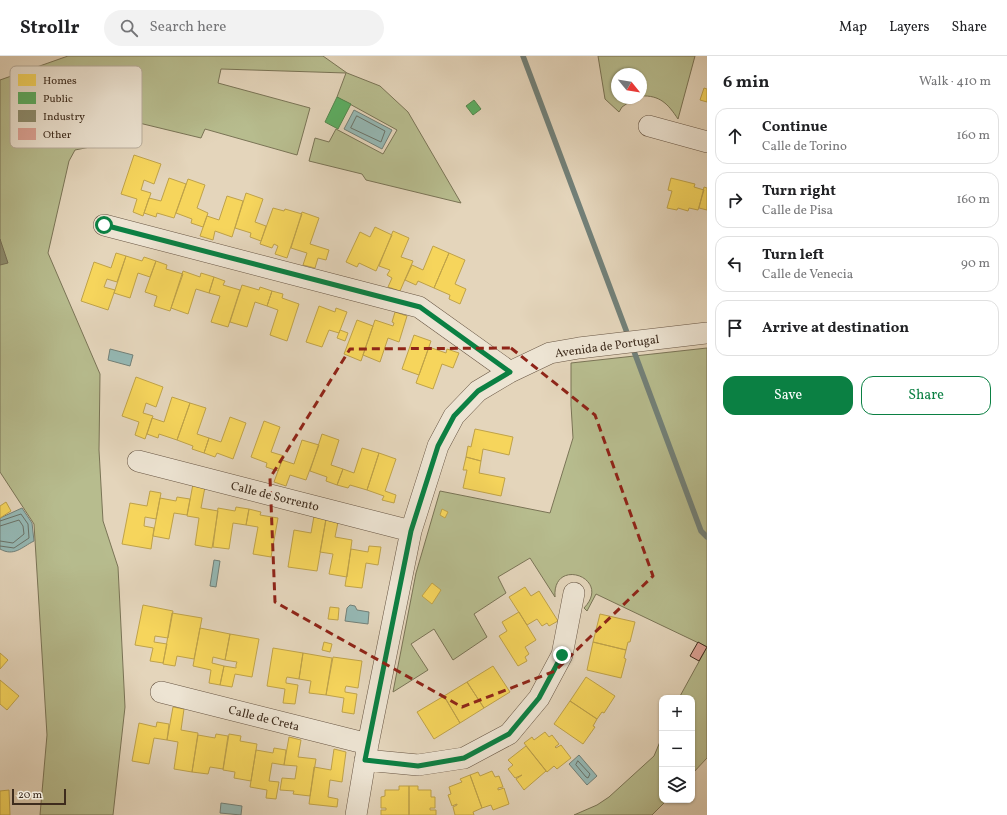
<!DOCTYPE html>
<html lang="en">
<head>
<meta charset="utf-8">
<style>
	body { margin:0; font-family:Vollkorn,serif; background:#f2f2f2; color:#202124 }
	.controls { position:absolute; right:12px; bottom:12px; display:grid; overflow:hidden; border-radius:8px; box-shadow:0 1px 3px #0004 }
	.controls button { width:36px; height:36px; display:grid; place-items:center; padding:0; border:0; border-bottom:1px solid #e0e0e0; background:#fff; color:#202124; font:20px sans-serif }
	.compass { position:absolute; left:611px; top:12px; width:36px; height:36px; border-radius:50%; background:#fff; box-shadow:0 1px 3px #0004; rotate:120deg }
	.scale { position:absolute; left:12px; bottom:10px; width:54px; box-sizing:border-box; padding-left:4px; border:2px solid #3e2c1d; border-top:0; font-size:11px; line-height:14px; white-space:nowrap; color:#3e2c1d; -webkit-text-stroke:3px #ede4d3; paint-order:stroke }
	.stop { position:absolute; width:12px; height:12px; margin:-9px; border:3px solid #0b8043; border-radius:50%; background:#fff }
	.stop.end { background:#0b8043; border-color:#fff; box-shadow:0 1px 4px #0008 }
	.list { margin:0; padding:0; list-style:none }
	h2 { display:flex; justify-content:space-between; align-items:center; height:52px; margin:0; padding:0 16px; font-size:17px }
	h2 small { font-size:13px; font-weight:400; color:#757577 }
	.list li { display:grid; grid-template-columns:26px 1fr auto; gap:12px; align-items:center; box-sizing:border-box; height:56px; margin:0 8px 8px; padding:0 8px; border:1px solid #e0e0e0; border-radius:12px }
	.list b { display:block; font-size:15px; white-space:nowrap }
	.list p { margin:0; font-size:13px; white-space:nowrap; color:#757577 }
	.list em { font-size:13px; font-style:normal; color:#757577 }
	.actions { display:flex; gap:8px; padding:12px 16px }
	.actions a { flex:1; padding:9px 0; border:1px solid #0b8043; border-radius:12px; text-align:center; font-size:14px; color:#0b8043 }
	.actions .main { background:#0b8043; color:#fff }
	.icon { flex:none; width:22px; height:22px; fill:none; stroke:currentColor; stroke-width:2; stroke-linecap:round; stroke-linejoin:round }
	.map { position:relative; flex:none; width:707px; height:759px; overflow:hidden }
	header { display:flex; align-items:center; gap:24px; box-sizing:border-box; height:56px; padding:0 20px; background:#fff; border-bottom:1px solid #e0e0e0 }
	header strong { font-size:19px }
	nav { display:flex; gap:22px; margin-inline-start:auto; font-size:14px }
	.search { width:280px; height:36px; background:#f2f2f2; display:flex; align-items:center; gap:10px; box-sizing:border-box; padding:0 14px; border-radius:22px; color:#757577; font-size:15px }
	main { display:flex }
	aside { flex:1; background:#fff }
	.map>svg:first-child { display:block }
</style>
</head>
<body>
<header>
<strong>Strollr</strong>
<div class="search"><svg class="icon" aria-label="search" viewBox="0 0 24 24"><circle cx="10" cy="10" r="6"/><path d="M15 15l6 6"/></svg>Search here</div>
<nav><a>Map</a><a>Layers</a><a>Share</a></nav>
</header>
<main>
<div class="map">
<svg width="707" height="759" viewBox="0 0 707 759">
	<rect width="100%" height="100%" fill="#e4d5bb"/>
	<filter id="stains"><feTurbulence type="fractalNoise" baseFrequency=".005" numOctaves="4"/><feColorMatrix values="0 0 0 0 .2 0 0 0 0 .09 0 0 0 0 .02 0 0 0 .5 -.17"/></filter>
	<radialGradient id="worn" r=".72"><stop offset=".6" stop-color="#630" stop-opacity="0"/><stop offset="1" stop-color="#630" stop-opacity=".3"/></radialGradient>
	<!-- green -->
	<path fill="#b7bc8e" stroke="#7a7456" d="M68,0H323L347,17L380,30L408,56L461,147L366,124L362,118L309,105L315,82L329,86L336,73L383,98L397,74L337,41L346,17L221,13L218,27L310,52L297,99L205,73L201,82L135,66V82L75,94L69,105L48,197L100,318L99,394L103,465L118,511L125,651L113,759H40L47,679L34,468L0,416V24Z
		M598,0H695L678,63C668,48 660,39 641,40V18H617V42H635L622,51L619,56L605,43Z
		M707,292V591L596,538L587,555L584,552C613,522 552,500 555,541L530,502L498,521L506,537L474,558L487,581L453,604L434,573L411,588L428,614L393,636L416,517L440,435L550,457L573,382L571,349V307Z
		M707,591V702L692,718V642H679Z
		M662,681V744H667L652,759H574L597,749L609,741L654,700Z"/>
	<!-- water -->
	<path fill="#95b8b4" stroke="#728078" d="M354,54L392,74L382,93L344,73Z
		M110,293L133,299L130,310L108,304Z
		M22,452L32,467L34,485C22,491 14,501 0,493V462Z
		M214,504L220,505L216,531L210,530Z
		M350,549L355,550L357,554L369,556L368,568L345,565L347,552Z
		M579,699L597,720L587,729L569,708Z
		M221,747L242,750L241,759L220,757Z"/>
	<!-- homes -->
	<path fill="#f6d55c" stroke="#bfa249" d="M704,32L707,33V46L700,44Z
		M134,99L161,108L154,128L144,124L141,134L151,137L143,160L133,156L137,143L121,138Z
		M169,122L186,128L174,162L157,157L156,161L144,157L149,142L161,145Z
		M671,122L695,128L694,131L704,134L698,154L689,152L688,155L678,152L677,154L667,152L672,135L668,134Z
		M188,123L205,129L197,152L208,157L203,171L191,167L192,163L176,157Z
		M704,131L707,132V154L699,152Z
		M246,137L263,143L255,166L266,170L261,185L250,181L251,177L235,172Z
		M227,140L243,145L232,181L215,175L213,184L200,180L207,160L219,164Z
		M273,152L284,155L285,153L302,158L287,202L275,198L278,190L274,188L272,192L260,188Z
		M302,156L319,162L310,188L329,194L326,204L318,202L315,212L303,209L307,197L291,192Z
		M375,171L392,179L376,215L359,207L357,211L346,206L360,176L370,181Z
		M393,175L409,182L401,201L413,205L400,235L388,231L392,222L387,219L390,214L379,210Z
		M433,190L449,197L434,232L418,225L416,229L405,224L412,209L423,214Z
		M116,197L126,200L117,226L107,223L104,231L115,234L108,254L81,245L94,206L111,212Z
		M449,197L465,204L455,228L466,233L460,248L449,243L450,239L434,232Z
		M126,200L142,205L144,201L156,205L150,221L138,217L130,242L114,237Z
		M156,205L167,209L166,213L183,218L170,255L154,250L157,240L145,236Z
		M183,215L200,221L201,217L214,221L209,237L196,233L188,258L171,252Z
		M214,221L225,225L223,229L240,234L228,271L211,266L220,240L209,237Z
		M242,229L259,234L260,231L272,235L267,250L255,246L247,271L230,266Z
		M272,235L283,238L282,242L299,248L287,285L270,279L278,254L267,250Z
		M319,250L335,256L336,252L347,256L339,277L329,274L322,291L306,286Z
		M395,256L407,260L399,286L388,282L380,306L363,299L375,264L393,270L394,267L392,266Z
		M357,264L373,270L361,305L344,298Z
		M340,274L348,277L345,285L337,282Z
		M414,279L431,285L419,319L402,313Z
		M429,291L446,297L447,293L459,297L453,312L442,308L433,333L416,327Z
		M136,321L163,331L156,351L146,347L143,357L153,360L145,383L135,379L139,366L122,360Z
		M172,341L190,347L177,384L159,378L158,382L147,378L152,362L164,366Z
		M190,347L206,352L197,378L209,382L204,397L192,393L193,390L177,384Z
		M230,361L246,367L233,403L217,397L215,401L204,397L209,382L221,386Z
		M264,365L280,371L271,396L284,400L278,415L266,411L267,407L251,401Z
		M475,373L513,381L509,399L483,393L481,405L466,401L468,390L471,391Z
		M322,378L339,384L331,409L343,413L337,429L326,425L327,421L310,415Z
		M302,384L319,389L306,424L290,419L286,430L274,426L282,404L294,408Z
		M362,392L379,397L367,434L350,429L348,432L337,429L343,413L354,417Z
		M379,397L396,403L385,435L396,439L394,447L382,444L384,440L367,434Z
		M466,401L481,405L479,417L505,422L501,440L463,432L467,414H463Z
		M193,428L205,431L201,452L218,455L212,492L195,489L199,462L187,460Z
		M150,435L161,437L156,463L145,461L144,470L154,472L151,493L122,488L130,447L147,450Z
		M177,441L190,443L187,459L174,457L169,483L153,480L160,442L176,445Z
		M6,446L11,455L0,462V450Z
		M236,451L249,453L246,469L233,467L229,493L213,491L218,452L235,455Z
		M249,453L261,456L260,459L278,462L271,501L253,498L258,471L246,469Z
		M442,453L448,456L445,462L440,459Z
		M314,460L326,463L317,515L288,511L294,474L311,477Z
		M326,463L338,466L335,481L352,484L347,521L329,518L333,498L320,496Z
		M369,490L381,491L378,509L366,507L362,532L345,530L351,493L368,496Z
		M432,527L441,534L432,548L422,540Z
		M525,531L531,540L539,535L558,565L549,570L547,567L542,570L537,563L527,569L509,541Z
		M143,549L173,555L168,582L155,580L154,586L167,588L163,607L150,605L153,592L135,589Z
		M330,551L339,552L338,564L328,563Z
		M519,556L536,584L525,591L529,598L525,601L527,605L518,610L499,580L507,575L502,566Z
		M172,557L202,562L194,603L177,600L175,610L163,608Z
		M600,558L635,566L630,586H628L626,594L593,586Z
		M200,572L230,578L225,604L213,601L212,607L224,610L220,629L209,627L211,614L193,610Z
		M230,578L259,583L252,621L235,618L232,631L220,629L224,610L236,612V609L237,606L225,604Z
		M324,586L332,588L330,596L322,594Z
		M593,586L626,594L624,602L626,603L621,622L587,614Z
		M273,592L303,597L299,623L287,621L286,624V627L298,629L295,648L283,647L285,633L267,630Z
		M0,597L8,604L0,613Z
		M303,597L332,602L326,639L309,637L311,625L299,623Z
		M333,601L362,605L358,632L346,630L345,633V636L357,638L354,658L342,656L344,642L326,639Z
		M493,610L510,636L484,652L467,626Z
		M586,621L615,640L604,657L602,656L597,663L570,645Z
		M0,624L19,640L7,654L0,648Z
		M467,626L484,652L460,667L444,640Z
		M444,640L460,667L434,683L417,656Z
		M570,645L597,663L593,670L595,671L583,688L554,668Z
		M173,651L184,653L181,674L198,677L192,716L174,713L178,686L167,684Z
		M157,666L169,668L167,684L154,682L149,708L132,705L139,667L156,671Z
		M545,676L549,681L552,679L559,688L555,691L556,692L561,689L571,702L557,713L554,710L547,716L524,687L532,681L534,684Z
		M216,678L228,680L223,713L210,711L208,718L192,716L198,679L215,682Z
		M229,678L241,680L240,685L257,688L251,725L234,722L235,716L223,714Z
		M289,681L301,684L298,701L316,703L310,740L293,738L294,735L280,734L282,722L295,723L297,710L284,709Z
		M526,690L546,715L524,734L516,723L522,719L515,722L508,713L513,709L508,704Z
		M274,692L286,694L284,709L272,707L269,725L279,726L276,743L266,742L267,734L250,731L256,694L273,697Z
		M334,693L346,696L342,726L330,724L328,741L338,743L337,751L309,748L314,711L331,714Z
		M492,715L495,721L499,720L503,731L498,732V734L504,732L509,748L493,754L491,749L482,752L470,719L478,716L480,720Z
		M470,719L482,752L473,756L474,759H455L453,751L457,749V748L452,750L448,739L451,738L449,731L462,726L460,723Z
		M399,730H409V759H381V754H386V752H381V741L385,740V734H399Z
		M409,730H418V734H431V741H435V752H430V754H436V759H409Z
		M9,734L10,759H0V735Z"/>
	<!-- public -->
	<path fill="#5aae61" stroke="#52874d" d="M337,41L351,48L338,73L325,66Z
		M474,44L481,53L473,59L466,50Z"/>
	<!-- industry -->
	<path fill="#8c8c6e" stroke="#756f56" d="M0,183L8,207L0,209Z"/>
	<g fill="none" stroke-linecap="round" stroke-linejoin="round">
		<!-- shore -->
		<path stroke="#6a7268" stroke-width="1" d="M357,60L385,75L381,86L351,72Z
			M0,465L21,458L28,468L29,482L14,492L0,490
			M0,470L19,464L23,470L24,478L13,487L0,485
			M578,705L590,718L588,722L586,721L576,709Z"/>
		<!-- stream -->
		<path stroke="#728078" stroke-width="5.5" d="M523,0L629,282
			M632,290L701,475L707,481"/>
	</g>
	<!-- building -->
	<path fill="#dda396" stroke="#3e2c1d" d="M698,586L707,591L699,605L690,600Z"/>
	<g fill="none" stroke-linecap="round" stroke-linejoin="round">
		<defs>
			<path id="minor" d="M649,70L707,86
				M104,169L419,251L510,316
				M138,405L411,475
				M161,636L368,688
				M365,704L418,709L464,702L509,678L539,642L562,599L574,537
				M356,759L368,688L411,475L438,390L454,360L478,335L510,316L550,297L579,292L707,277"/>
		</defs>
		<!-- minor casing -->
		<use href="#minor" stroke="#685644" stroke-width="22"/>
		<!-- minor -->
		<use href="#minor" stroke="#ede4d3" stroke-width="21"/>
	</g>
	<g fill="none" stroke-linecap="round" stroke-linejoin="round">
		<!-- route -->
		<path stroke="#0b8043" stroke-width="5" d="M104,169L420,251L510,316L478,335L454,360L438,390L411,475L365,704L418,710L464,702L509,678L539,642L562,599"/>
	</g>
	<!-- marked area -->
	<path fill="none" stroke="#8f2418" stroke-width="3" stroke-dasharray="8 5" stroke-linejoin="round" d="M511,292L595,359L653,520L555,615L462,651L275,546L270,422L350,293Z"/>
	<g text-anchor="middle" stroke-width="4" stroke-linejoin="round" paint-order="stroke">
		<!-- street labels -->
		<g font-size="12" fill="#3e2c1d" stroke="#ede4d3">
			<text transform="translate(607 290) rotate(-8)" y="4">Avenida de Portugal</text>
			<text transform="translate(275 440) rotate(14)" y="4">Calle de Sorrento</text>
			<text transform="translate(264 662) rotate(14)" y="4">Calle de Creta</text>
		</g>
	</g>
	<!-- legend -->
	<rect x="10" y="10" width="132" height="82" rx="6" fill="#ede4d3" stroke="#b8ad9c" stroke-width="1"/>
	<rect x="18" y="18" width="18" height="12" fill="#f6d55c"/>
	<rect x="18" y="36" width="18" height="12" fill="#5aae61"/>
	<rect x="18" y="54" width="18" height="12" fill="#8c8c6e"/>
	<rect x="18" y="72" width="18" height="12" fill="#dda396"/>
	<g font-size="11" fill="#3e2c1d">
		<text x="43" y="28">Homes</text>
		<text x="43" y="46">Public</text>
		<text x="43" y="64">Industry</text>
		<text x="43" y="82">Other</text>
	</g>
	<rect width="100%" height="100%" filter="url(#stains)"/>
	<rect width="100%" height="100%" fill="url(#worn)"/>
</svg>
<div class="controls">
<button>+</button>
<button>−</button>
<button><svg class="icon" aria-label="layers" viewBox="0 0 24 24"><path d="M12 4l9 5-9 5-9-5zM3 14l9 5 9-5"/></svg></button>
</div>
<svg class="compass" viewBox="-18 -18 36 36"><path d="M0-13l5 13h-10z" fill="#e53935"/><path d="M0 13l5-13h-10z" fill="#757577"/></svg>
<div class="scale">20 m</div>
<div class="stop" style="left:104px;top:169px"></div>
<div class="stop end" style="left:562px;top:599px"></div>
</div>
<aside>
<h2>6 min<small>Walk · 410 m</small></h2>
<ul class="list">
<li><svg class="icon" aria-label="ahead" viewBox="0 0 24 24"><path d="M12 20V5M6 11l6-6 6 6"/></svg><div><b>Continue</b><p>Calle de Torino</p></div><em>160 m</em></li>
<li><svg class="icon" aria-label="right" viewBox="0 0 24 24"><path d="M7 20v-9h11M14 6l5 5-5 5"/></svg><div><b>Turn right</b><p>Calle de Pisa</p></div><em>160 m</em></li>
<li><svg class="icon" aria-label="left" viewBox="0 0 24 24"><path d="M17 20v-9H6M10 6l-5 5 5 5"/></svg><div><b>Turn left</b><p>Calle de Venecia</p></div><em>90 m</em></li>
<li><svg class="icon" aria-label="arrive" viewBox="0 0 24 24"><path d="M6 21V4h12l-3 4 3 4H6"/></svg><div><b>Arrive at destination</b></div></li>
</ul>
<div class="actions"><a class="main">Save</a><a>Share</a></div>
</aside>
</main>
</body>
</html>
